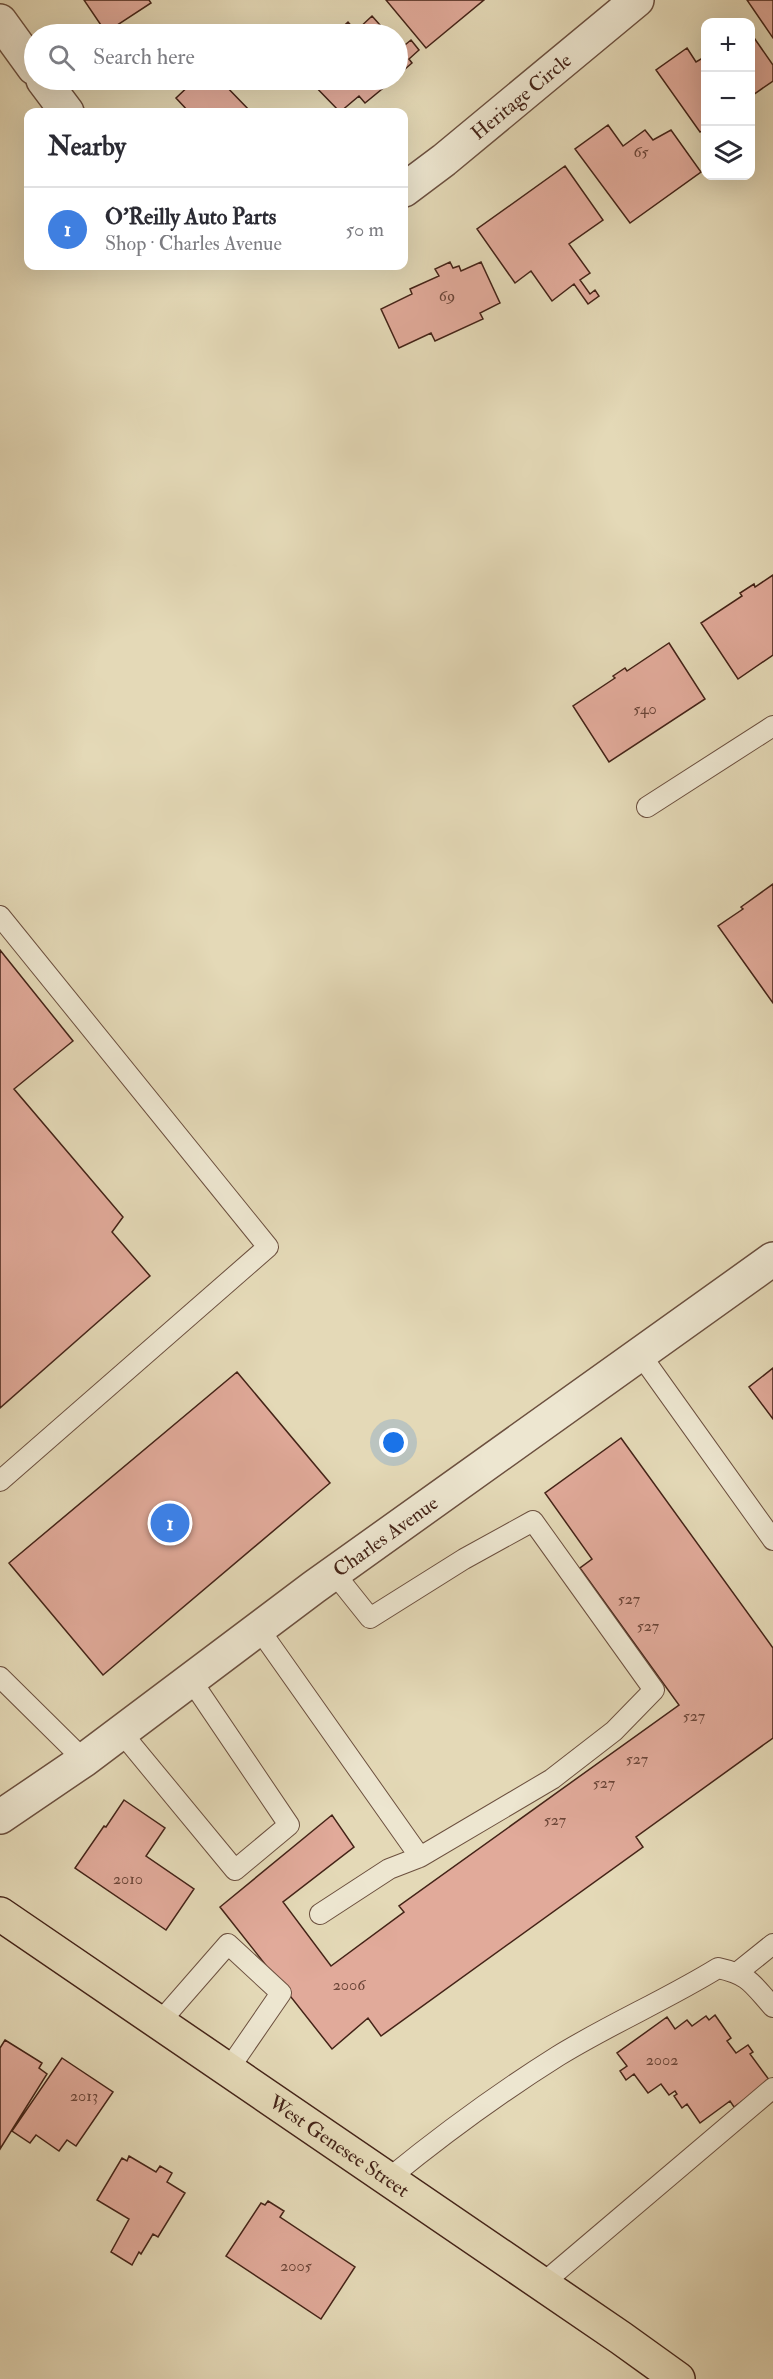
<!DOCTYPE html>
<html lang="en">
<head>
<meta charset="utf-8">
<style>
	body { margin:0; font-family:"IM FELL Double Pica",serif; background:#f2f2f3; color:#2b2b33 }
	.controls { position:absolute; right:18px; top:18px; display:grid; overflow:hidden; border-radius:12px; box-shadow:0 6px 24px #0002 }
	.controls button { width:54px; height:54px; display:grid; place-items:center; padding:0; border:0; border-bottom:2px solid #e1e1e2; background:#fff; color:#2b2b33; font:30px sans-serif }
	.you { position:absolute; left:394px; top:1443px; width:21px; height:21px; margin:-15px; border:4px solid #fff; border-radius:50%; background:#1a73e8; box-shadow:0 0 0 9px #1a73e833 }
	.badge { display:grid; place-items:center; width:39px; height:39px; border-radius:50%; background:#8f2418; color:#fff; font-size:20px; font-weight:700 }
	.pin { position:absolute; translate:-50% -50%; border:3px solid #fff; box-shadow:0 2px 6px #0006 }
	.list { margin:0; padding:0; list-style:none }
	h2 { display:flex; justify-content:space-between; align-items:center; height:78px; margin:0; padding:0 24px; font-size:26px }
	h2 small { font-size:20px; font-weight:400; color:#7c7c81 }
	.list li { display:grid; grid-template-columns:39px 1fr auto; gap:18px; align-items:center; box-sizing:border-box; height:84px; padding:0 24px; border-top:2px solid #e1e1e2 }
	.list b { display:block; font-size:22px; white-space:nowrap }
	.list p { margin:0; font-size:20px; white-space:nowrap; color:#7c7c81 }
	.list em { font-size:20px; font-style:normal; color:#7c7c81 }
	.icon { flex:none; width:33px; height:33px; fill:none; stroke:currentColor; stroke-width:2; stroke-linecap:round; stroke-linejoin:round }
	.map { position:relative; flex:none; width:773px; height:2379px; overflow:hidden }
	.search { position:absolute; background:#fff; box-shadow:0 6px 24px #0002; left:24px; top:24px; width:384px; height:66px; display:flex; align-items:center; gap:15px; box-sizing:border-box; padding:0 21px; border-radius:33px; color:#7c7c81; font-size:22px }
	.panel { position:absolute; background:#fff; box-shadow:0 6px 24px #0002; left:24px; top:108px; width:384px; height:162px; border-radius:12px }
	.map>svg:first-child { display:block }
</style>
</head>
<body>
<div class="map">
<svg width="773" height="2379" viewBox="0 0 773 2379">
	<rect width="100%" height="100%" fill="#e4d9b7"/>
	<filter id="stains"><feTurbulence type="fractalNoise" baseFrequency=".00333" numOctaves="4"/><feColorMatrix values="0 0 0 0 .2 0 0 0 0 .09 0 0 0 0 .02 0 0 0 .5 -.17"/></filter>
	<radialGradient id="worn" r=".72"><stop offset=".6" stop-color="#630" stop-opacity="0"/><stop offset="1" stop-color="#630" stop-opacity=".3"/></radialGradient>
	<!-- building -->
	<path fill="#e1aa9a" stroke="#442317" stroke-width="1.5" d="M84,0H149L151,3L111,29L113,31L107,34Z
		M386,0H484L426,48Z
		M747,0H773V38Z
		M372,16L388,34L336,33L348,22L356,31Z
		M750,32L773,65V81L750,97Z
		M411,40L419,50L409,59L412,63L398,75V45L400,49Z
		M687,48L696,62L706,56V128L700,132L656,70Z
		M195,80H220L251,112H189L176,98Z
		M309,80H393L365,103L359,96L340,112Z
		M608,125L623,146L645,130L653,140L671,130L701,172L630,223L575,149Z
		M565,166L603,220L569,244L590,273L580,280L590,294L595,290L599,296L588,304L574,284L552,301L531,271L515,283L477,229Z
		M450,262L453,268L459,266L461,271L481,262L500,303L480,313L483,319L435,341L431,333L399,348L381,309L412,294L410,289L439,276L435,269Z
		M773,575V655L738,679L701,623L742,596L740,593L754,584L755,587Z
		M669,643L705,699L609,762L573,706L615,678L613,676L625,668L627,671Z
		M773,884V1003L718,926L743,909L741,907Z
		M0,950L73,1041L14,1089L123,1217L112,1232L150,1276L0,1408Z
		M773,1368V1419L749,1387Z
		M237,1372L330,1483L103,1675L9,1563Z
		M621,1438L773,1648V1738L636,1837L643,1847L381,2036L368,2018L332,2049L220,1907L332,1815L354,1847L283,1902L331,1966L404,1912L399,1906L679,1705L580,1568L592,1559L545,1493Z
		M124,1800L165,1828L146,1856L194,1889L166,1930L75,1868L104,1826L106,1827Z
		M715,2015L731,2038L727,2041L736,2053L748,2045L753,2052L750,2054L770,2081L734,2107L730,2101L700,2123L687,2104L682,2108L674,2096L677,2094L675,2091L669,2095L661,2084L648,2093L634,2074L626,2080L620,2071L627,2066L617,2053L667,2017L675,2029L687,2020L692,2026L706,2016L709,2020Z
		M5,2040L42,2063L39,2068L47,2074L0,2149V2048Z
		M62,2058L113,2092L76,2146L67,2140L59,2151L36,2135L30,2143L12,2131Z
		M129,2156L156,2172L160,2166L172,2173L167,2182L185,2193L158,2237L153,2234L141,2254L139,2252L132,2265L111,2252L129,2219L97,2200L122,2158L127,2161Z
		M268,2201L284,2211L280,2217L355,2267L321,2319L226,2256L261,2203L265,2205Z"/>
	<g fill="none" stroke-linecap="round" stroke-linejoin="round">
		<defs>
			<path id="service" d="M647,807L773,726
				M0,916L268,1247L0,1481
				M640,1354L773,1540
				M259,1629L420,1857L552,1779L614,1731L654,1690L533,1521L464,1559L370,1618L334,1573
				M0,1677L84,1760
				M121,1732L235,1870L289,1825L191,1680
				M320,1914L389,1869L420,1857
				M738,1972L773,1944
				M159,2023L228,1944L281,1993L228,2070
				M388,2179C442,2135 499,2093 558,2056C610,2024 666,2000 718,1968C750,1975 752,1984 773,2007
				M542,2284L773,2088"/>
			<g id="minor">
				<path d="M0,21L34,68"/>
				<path d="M43,80L67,112"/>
				<path id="s1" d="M404,190L444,160L637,0"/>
			</g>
			<g id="tertiary">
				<path id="s2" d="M0,1817L84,1760L314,1587L773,1259"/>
			</g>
			<g id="primary">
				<path id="s3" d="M0,1914L621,2338L678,2379"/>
			</g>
		</defs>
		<!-- service casing -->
		<use href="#service" stroke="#6c503f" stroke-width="22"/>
		<!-- minor casing -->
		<use href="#minor" stroke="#6c503f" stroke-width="36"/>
		<!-- tertiary casing -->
		<use href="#tertiary" stroke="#6c503f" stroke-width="36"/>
		<!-- primary casing -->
		<use href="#primary" stroke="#442317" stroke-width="36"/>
		<!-- service -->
		<use href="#service" stroke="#ede6d0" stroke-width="20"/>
		<!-- minor -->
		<use href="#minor" stroke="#ede6d0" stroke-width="33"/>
		<!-- tertiary -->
		<use href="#tertiary" stroke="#ede6d0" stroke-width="33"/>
		<!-- primary -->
		<use href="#primary" stroke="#e4d9b7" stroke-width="33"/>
	</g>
	<g text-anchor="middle" stroke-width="5" stroke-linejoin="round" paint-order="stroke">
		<!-- number labels -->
		<g font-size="16" fill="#6b4538">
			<text x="641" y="157">65</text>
			<text x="447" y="301">69</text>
			<text x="645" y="714">540</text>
			<text x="629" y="1604">527</text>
			<text x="648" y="1631">527</text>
			<text x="694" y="1721">527</text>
			<text x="637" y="1764">527</text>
			<text x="604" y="1788">527</text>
			<text x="555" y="1825">527</text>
			<text x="128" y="1884">2010</text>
			<text x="349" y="1990">2006</text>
			<text x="662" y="2065">2002</text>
			<text x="84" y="2101">2013</text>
			<text x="296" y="2271">2005</text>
		</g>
		<!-- street labels -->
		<g font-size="20" fill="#442317" stroke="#ede6d0">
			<text dy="7" stroke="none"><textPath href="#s1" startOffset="150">Heritage Circle</textPath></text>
			<text dy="7" stroke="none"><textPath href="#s2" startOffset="477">Charles Avenue</textPath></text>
			<text dy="7" stroke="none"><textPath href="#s3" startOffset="411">West Genesee Street</textPath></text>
		</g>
	</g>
	<rect width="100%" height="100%" filter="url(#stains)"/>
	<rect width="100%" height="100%" fill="url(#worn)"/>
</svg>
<div class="controls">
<button>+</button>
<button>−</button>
<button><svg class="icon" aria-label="layers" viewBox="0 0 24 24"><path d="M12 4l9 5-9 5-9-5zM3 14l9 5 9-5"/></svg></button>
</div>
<div class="you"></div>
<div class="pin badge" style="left:170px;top:1523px;background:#3f7fe0">1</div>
<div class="search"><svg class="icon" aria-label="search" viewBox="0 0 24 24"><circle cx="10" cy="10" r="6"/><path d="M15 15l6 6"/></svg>Search here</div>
<section class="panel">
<h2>Nearby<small></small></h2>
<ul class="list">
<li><span class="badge" style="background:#3f7fe0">1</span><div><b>O'Reilly Auto Parts</b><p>Shop · Charles Avenue</p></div><em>50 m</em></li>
</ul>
</section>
</div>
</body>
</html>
